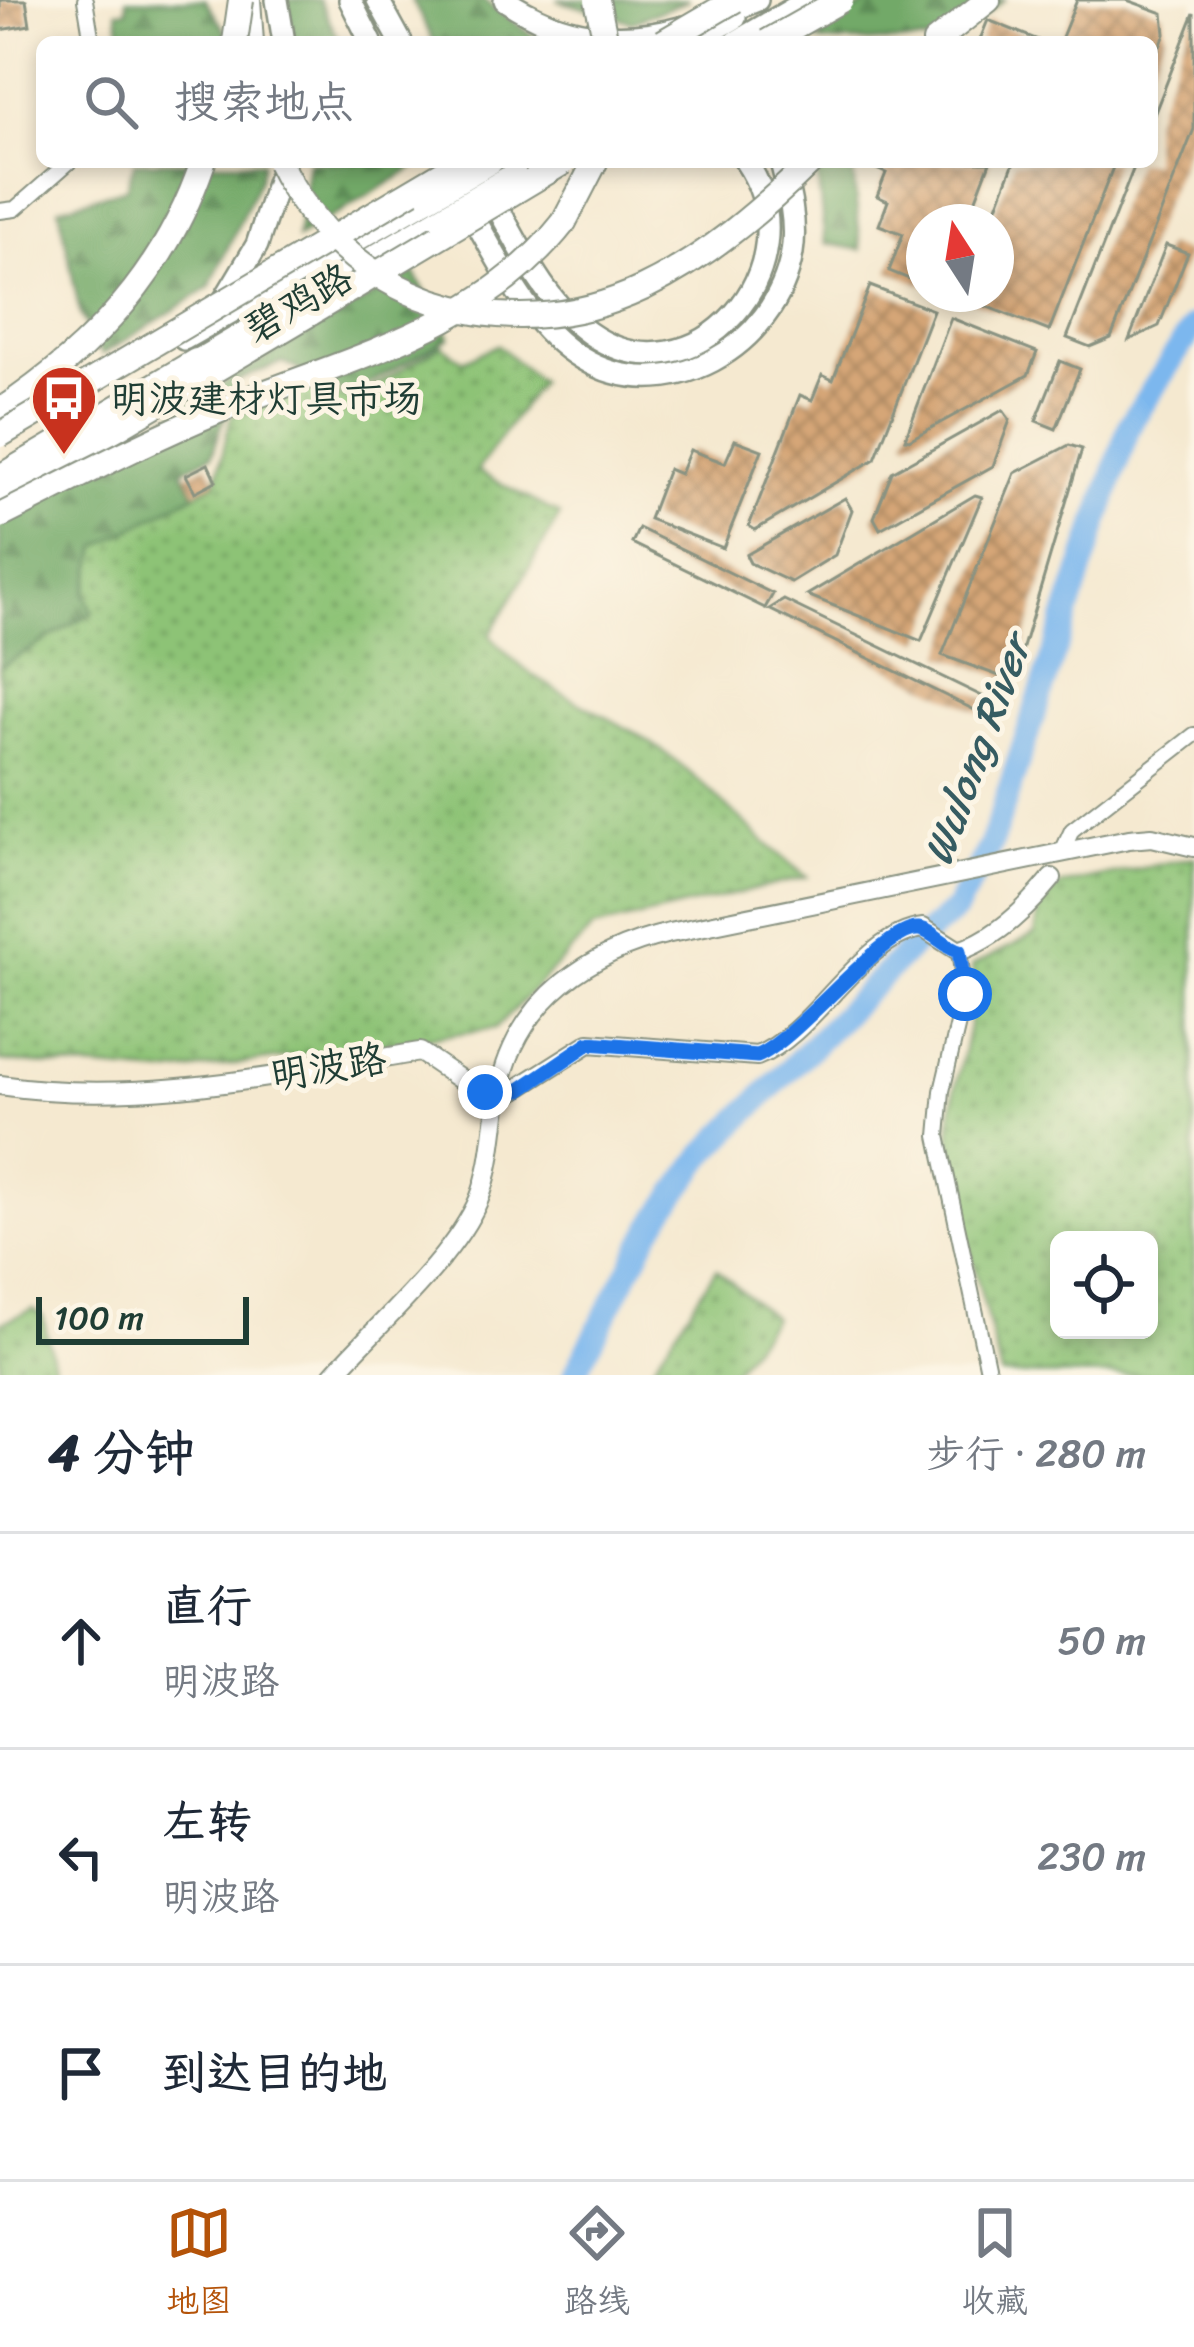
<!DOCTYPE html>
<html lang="zh">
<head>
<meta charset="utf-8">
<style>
	body { margin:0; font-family:Sriracha,"LXGW WenKai TC",sans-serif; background:#f2f2f3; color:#1f2937 }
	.controls { position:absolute; right:36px; bottom:36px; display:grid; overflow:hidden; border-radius:18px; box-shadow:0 6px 18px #0003 }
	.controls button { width:108px; height:108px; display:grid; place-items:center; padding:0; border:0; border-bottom:3px solid #e0e1e3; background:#fff; color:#1f2937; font:60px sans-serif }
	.compass { position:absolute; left:906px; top:204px; width:108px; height:108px; border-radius:50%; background:#fff; box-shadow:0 6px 18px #0003; rotate:348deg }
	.scale { position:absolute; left:36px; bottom:30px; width:213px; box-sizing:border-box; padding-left:12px; border:6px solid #1f3d34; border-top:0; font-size:33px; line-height:42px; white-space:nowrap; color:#1f3d34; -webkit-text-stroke:9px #fcf5e5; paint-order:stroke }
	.stop { position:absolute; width:36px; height:36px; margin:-27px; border:9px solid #1a73e8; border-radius:50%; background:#fff }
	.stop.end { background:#1a73e8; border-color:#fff; box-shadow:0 3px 12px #0008 }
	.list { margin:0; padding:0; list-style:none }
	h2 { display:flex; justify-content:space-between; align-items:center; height:156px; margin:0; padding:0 48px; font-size:51px }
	h2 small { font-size:39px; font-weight:400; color:#747a83 }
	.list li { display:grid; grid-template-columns:78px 1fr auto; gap:36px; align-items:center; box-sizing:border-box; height:216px; padding:0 48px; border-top:3px solid #e0e1e3 }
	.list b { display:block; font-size:45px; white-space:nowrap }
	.list p { margin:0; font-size:39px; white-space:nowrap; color:#747a83 }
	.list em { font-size:39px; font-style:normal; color:#747a83 }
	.icon { flex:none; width:66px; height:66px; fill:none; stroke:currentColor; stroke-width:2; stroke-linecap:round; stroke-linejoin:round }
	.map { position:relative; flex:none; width:1194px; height:1375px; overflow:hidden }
	.search { position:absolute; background:#fff; box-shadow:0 6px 18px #0003; left:36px; right:36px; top:36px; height:132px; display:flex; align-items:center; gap:30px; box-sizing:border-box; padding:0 42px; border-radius:18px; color:#747a83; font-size:45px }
	.sheet { height:804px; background:#fff }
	nav { display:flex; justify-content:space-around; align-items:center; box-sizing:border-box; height:168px; border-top:3px solid #e0e1e3; background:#fff; font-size:33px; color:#747a83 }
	nav a { display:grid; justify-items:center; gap:6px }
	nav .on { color:#b45309 }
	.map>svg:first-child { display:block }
</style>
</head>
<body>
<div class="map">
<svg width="1194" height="1375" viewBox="0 0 1194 1375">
	<defs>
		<pattern id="green-dots" width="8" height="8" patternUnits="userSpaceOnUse" patternTransform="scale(3)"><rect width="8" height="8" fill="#8dc376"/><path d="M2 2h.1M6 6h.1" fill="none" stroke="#73a062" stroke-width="1.8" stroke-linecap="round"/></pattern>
		<pattern id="forest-firs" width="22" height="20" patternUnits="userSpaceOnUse" patternTransform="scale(3)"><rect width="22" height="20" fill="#72a967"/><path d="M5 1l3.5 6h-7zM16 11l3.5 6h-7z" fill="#5d8b56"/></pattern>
		<pattern id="building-cross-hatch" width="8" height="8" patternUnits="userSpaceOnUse" patternTransform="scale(3)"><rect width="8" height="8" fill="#d5a677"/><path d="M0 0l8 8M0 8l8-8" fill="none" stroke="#ac8862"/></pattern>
	</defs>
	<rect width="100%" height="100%" fill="#fcf5e5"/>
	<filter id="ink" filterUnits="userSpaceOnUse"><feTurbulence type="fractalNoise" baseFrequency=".00833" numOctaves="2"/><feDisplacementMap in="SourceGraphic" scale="24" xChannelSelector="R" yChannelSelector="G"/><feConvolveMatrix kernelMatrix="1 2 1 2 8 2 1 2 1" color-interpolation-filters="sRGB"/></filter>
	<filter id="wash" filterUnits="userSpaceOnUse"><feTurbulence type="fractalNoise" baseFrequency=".004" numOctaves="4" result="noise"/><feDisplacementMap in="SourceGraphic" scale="48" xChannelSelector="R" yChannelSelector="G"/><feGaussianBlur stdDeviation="2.7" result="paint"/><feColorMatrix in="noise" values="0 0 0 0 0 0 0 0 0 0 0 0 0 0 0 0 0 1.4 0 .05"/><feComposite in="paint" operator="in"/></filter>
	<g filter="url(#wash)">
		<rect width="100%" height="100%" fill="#f5e9d0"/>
		<!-- green -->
		<path fill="url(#green-dots)" stroke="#568055" stroke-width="3" fill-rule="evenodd" d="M442,345L463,361L498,345L539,382L477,471L560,515L490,635C530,688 598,707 651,743C708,782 752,836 807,877L593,928L496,1028L165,1074L0,1061V667L93,612L85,594L98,547L216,483L231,416L305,386L352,400Z
			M1194,857V1375H1001C985,1301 959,1224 951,1148C945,1086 980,1028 972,966L1035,934L1040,906L1061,885ZM1149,1240V1330H1059V1240Z
			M716,1269L773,1318L730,1375H647Z
			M34,1309L43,1317L56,1375H0V1323Z"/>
		<!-- forest -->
		<path fill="url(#forest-firs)" stroke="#48734e" stroke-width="3" d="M126,0H205L233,42H122L117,11L127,10Z
			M287,0H319L340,42H294Z
			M412,0H483L542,42H434Z
			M557,0H689L632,22Z
			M875,0H1004L952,42H818L832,24Z
			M135,162H262L260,178L209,288L102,355L80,314L59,208L126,188Z
			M308,162H411L414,168L297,238Z
			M816,162H852L861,250L825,243Z
			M414,272L450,337L349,395L283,362L236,381L212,455L182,470L195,494L98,547L85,594L93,612L0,667V514Z"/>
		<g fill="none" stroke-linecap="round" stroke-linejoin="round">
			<!-- river -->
			<path stroke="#7bb7ee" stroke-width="24" d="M574,1375L652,1227L703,1156L914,944L956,909L991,844L1130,424L1194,326"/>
		</g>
		<g id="blocks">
			<!-- building -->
			<path fill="url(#building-cross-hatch)" d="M0,0H26L30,25L0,30Z
				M1077,0H1127L1163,13L1165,34L1152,66V42H1060Z
				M1194,13V129L1111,338L1090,347L1067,338L1136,162H1152V120Z
				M988,20L1043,42H979Z
				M876,162H990L967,222H924V285L889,271L903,234L879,225L888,201L877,196L886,173L874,168Z
				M1014,162H1115L1049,331L955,294H996V222H991Z
				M1166,245L1188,253L1159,326L1129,340Z
				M870,286L933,310L875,459L755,530L749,526L800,395L812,400L822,375L833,380Z
				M951,318L1037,352L1028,375L909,440L905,439Z
				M1060,361L1080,369L1056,429L1036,421Z
				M1003,410L1010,420L993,466L880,529L874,518L892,472Z
				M735,440L762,450L723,548L649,519L668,469L680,474L690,450L725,463Z
				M1069,445L1082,449L1013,681L942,655L1015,473Z
				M208,464L216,481L195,492L186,475Z
				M975,495L982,497L921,641L807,595Z
				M845,498L852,510L835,555L791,582L750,563L746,555Z
				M639,528L773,594L765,608L632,543Z
				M784,600L998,704L991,718L769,609Z"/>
		</g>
	</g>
	<g filter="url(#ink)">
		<use href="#blocks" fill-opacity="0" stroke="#8a9382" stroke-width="3"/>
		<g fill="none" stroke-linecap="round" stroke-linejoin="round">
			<defs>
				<path id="street" d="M85,0L92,42
					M0,211L15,209L69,162
					M1061,854L1072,830L1194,735
					M959,951L965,994L942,1091L938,1136L989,1375"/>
				<path id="secondary" d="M0,1085C139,1106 284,1074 420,1052L470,1086L510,1093L589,1043L757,1056C815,1034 861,935 923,928L959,951C996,938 1027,909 1052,878
					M333,1375C377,1325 453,1260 479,1199C494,1162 493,1120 501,1082C521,998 591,951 670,933L1129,839L1152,837L1194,847"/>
				<path id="primary" d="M277,0L284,42
					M350,0L371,42
					M378,0L401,42
					M505,0C561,38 619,45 684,27
					M719,16L757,0
					M694,42L735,18
					M736,42L808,0
					M515,173L533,162
					M487,189C515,236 542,301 589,333C695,407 817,266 746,162
					M466,204C497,256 527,326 581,358C667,411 776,347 792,253C797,222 789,192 781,162
					M223,302L257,245L284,162
					M184,339L429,199
					M196,361L439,218"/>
				<path id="highway" d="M248,0L251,42
					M935,42L988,0
					M564,222L595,162
					M0,411C95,348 166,271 203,162
					M0,477L196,361
					M0,497L311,313"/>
			</defs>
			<!-- street casing -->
			<use href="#street" stroke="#8a9382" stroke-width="18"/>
			<!-- secondary casing -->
			<use href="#secondary" stroke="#8a9382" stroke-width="22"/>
			<!-- primary casing -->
			<use href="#primary" stroke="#8a9382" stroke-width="26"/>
			<!-- highway casing -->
			<use href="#highway" stroke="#8a9382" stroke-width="28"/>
			<!-- street -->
			<use href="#street" stroke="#fff" stroke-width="14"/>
			<!-- secondary -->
			<use href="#secondary" stroke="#fff" stroke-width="18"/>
			<!-- primary -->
			<use href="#primary" stroke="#fff" stroke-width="21"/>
			<!-- highway -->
			<use href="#highway" stroke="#fff" stroke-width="24"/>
			<defs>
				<path id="primary-bridge" d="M429,199L492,162
					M439,218L515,173"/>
				<path id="highway-bridge" d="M597,0L606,42
					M235,42L241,0
					M663,42L735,0
					M767,42L841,0
					M279,162C345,300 504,354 643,288C706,258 761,211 811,162
					M311,313L564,162
					M0,435L461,162
					M0,516C74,479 147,440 223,409C344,359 480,330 564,222"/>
			</defs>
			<!-- primary-bridge casing -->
			<use href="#primary-bridge" stroke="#8a9382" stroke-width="26" stroke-linecap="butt"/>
			<!-- highway-bridge casing -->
			<use href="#highway-bridge" stroke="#8a9382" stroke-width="28" stroke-linecap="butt"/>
			<!-- primary-bridge -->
			<use href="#primary-bridge" stroke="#fff" stroke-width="21"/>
			<!-- highway-bridge -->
			<use href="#highway-bridge" stroke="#fff" stroke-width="24"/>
		</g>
	</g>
	<g fill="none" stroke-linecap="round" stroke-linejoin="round" filter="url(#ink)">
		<!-- route -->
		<path stroke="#1a73e8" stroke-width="15" d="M485,1092L520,1090L589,1043L757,1056C797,1040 886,925 919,929C932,930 945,947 959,951L965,994"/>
	</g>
	<!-- icons -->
	<defs>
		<symbol id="bus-pin" viewBox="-11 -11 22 30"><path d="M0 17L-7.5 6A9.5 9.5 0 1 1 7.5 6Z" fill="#c8321e" stroke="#fcf5e5"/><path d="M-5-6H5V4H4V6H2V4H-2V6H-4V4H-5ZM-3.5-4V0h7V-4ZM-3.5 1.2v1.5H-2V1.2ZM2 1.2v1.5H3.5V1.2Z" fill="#fff"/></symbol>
	</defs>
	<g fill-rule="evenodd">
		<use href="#bus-pin" x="26" y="360" width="76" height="104"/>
	</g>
	<g text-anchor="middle" stroke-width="10" stroke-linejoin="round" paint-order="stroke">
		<!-- street labels -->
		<g font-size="39" fill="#1f3d34" stroke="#fcf5e5">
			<text transform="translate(298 302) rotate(-30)" y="14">碧鸡路</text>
			<text transform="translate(328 1066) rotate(-9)" y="14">明波路</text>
		</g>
		<!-- poi labels -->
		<g font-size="39" fill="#1f3d34" stroke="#fcf5e5" text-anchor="start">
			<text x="110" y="412">明波建材灯具市场</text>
		</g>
		<!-- water labels -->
		<g font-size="42" font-style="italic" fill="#365c62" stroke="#fcf5e5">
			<text transform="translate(976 750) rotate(-70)" y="15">Wulong River</text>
		</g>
	</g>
</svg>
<div class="controls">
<button><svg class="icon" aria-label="locate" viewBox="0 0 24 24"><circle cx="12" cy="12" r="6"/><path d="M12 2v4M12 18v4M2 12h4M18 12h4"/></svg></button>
</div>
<svg class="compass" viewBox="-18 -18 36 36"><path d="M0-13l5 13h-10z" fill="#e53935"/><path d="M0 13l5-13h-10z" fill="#747a83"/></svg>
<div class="scale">100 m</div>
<div class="stop" style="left:965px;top:994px"></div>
<div class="stop end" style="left:485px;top:1092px"></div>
<div class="search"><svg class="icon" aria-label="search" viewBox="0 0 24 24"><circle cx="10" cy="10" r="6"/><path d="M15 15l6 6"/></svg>搜索地点</div>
</div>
<section class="sheet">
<h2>4 分钟<small>步行 · 280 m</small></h2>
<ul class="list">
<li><svg class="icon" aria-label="ahead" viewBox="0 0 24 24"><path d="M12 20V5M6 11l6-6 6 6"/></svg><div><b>直行</b><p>明波路</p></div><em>50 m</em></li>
<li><svg class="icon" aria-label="left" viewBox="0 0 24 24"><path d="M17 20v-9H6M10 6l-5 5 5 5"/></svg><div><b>左转</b><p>明波路</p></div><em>230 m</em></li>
<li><svg class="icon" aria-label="arrive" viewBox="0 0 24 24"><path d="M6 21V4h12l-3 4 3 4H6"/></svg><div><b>到达目的地</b></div></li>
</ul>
</section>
<nav>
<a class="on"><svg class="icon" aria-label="map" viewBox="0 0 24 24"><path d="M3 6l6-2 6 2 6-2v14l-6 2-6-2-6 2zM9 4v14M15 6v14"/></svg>地图</a>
<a><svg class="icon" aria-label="directions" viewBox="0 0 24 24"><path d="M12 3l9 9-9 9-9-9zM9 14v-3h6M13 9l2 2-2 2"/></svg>路线</a>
<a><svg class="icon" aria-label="saved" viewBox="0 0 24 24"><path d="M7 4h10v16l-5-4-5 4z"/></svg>收藏</a>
</nav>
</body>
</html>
